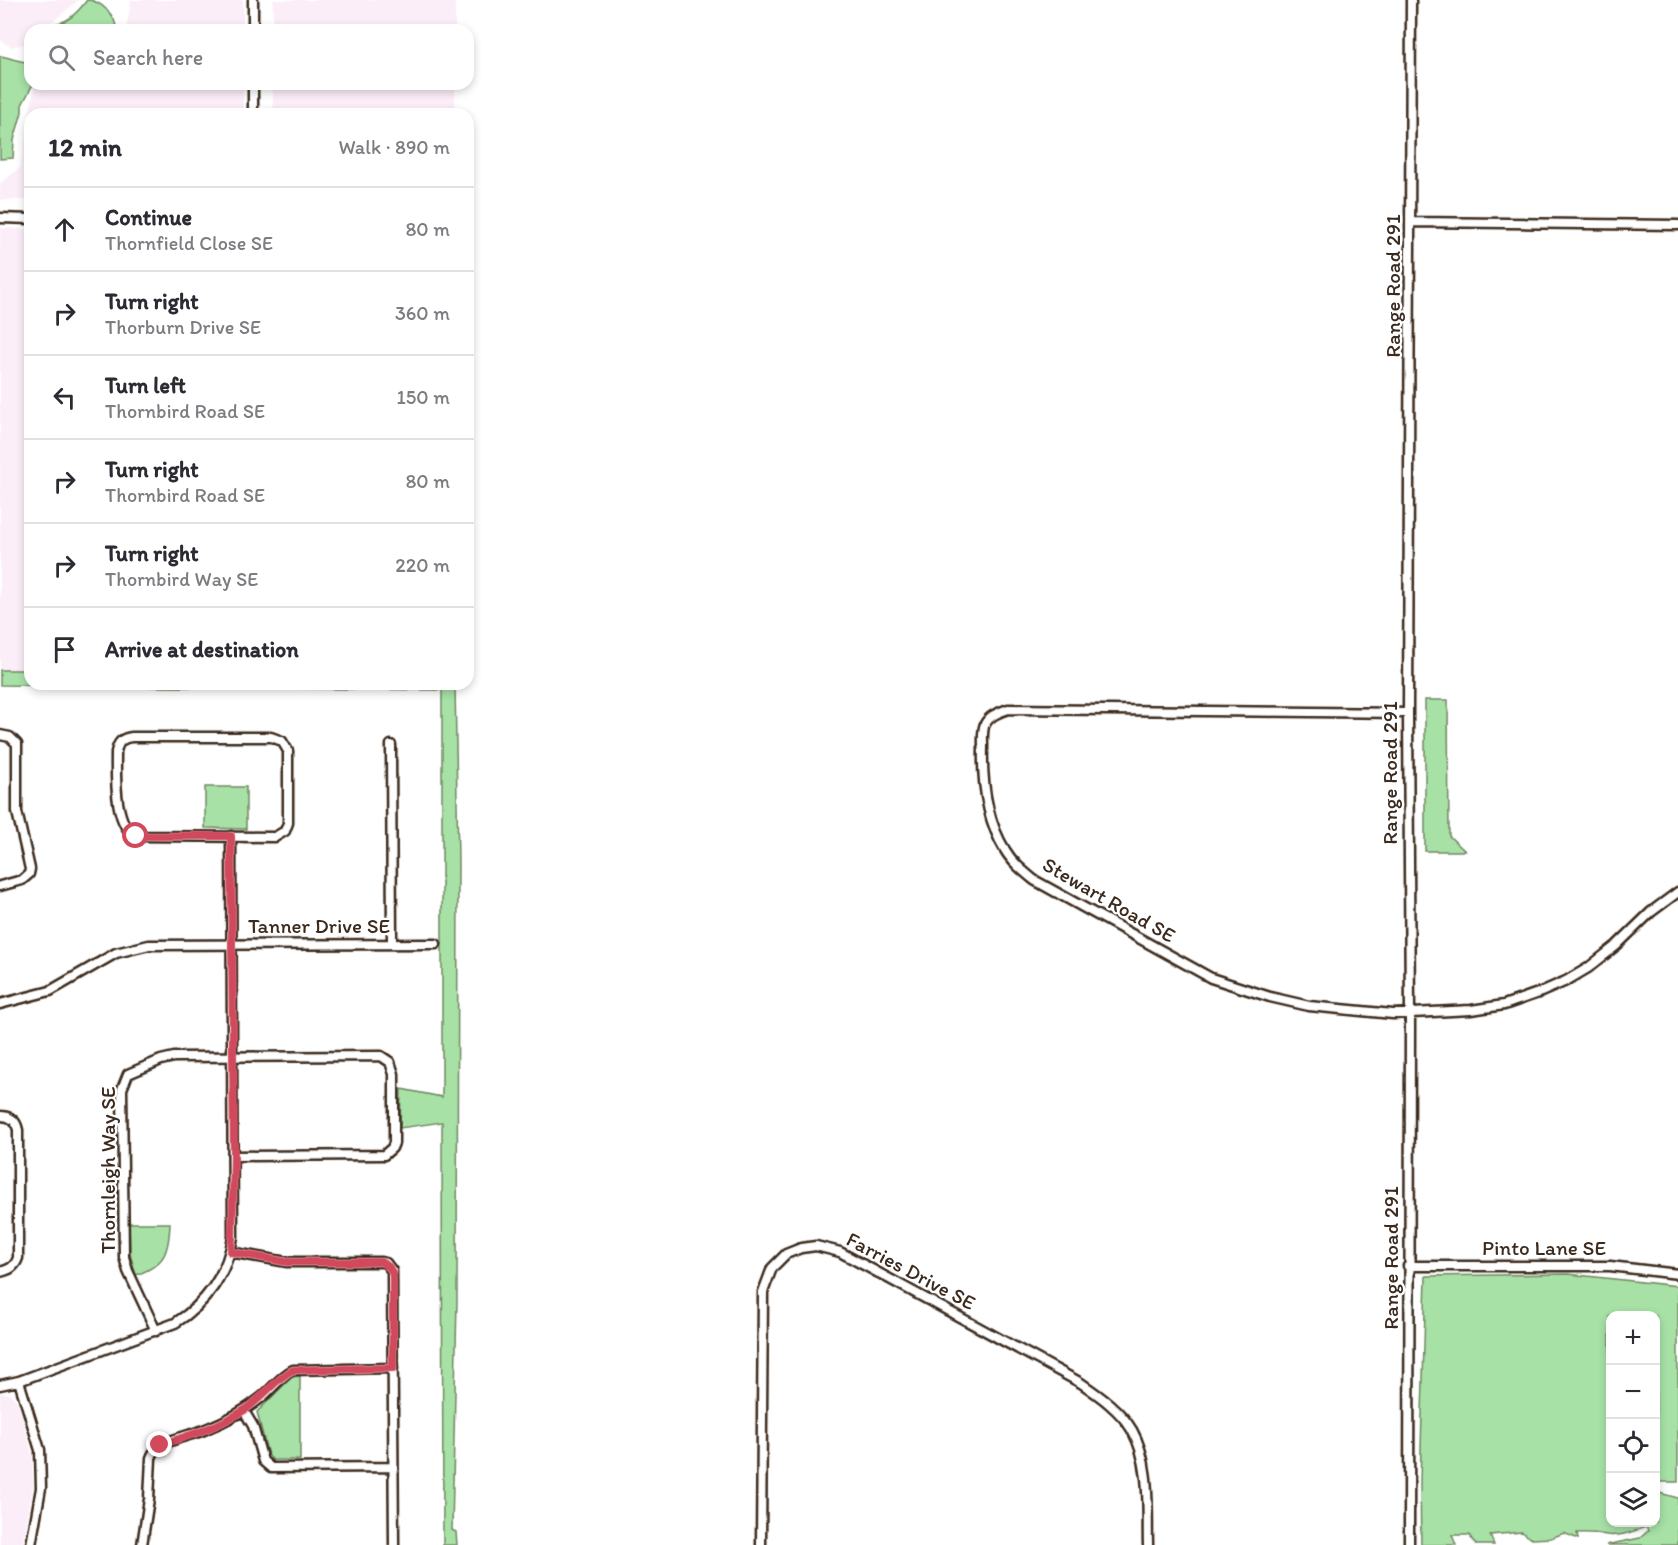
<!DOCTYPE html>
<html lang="en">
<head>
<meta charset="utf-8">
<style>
	body { margin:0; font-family:Itim,sans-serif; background:#f7f7f7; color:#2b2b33 }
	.controls { position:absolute; right:18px; bottom:18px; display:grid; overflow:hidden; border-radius:12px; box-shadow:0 3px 9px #0003 }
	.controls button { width:54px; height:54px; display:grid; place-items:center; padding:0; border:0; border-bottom:2px solid #e1e1e2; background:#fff; color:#2b2b33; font:30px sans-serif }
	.stop { position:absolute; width:18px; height:18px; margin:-14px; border:4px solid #d1495b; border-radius:50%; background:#fff }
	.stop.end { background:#d1495b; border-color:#fff; box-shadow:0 2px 6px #0008 }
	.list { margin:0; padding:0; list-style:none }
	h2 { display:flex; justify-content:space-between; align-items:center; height:78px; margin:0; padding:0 24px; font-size:26px }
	h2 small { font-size:20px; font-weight:400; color:#7c7c81 }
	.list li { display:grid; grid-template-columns:39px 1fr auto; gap:18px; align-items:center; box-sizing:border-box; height:84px; padding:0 24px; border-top:2px solid #e1e1e2 }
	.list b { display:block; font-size:22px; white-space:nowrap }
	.list p { margin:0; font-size:20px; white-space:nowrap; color:#7c7c81 }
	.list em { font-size:20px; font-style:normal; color:#7c7c81 }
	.icon { flex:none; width:33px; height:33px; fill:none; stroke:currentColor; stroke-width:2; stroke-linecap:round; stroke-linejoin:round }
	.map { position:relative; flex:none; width:1678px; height:1545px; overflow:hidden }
	.search { position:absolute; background:#fff; box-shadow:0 3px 9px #0003; left:24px; top:24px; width:450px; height:66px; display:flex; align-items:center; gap:15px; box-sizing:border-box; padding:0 21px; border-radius:18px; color:#7c7c81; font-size:22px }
	.panel { position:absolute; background:#fff; box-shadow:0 3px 9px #0003; left:24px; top:108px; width:450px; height:582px; border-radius:18px }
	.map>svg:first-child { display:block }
</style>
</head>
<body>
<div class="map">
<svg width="1678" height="1545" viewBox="0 0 1678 1545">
	<rect width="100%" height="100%" fill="#fff"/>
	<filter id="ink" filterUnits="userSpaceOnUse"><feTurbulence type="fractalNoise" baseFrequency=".0167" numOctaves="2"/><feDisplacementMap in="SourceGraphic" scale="12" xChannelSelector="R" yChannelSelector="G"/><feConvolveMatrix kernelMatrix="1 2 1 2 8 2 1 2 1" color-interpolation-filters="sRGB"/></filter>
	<g filter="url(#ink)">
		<!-- built -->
		<path fill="#fceef8" d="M0,0H79L42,30H30V40L24,44L11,47L0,40Z
			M131,0H243V30H126Z
			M273,0H455V30H273Z
			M35,84H243V114H30V200H0V183L20,168Z
			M273,84H455V114H273Z
			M0,228L30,229V670H0Z
			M0,1393L11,1394L18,1403L32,1453L33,1486L23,1545H0Z"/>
		<!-- green -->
		<path fill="#a7e1a6" stroke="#718662" stroke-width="1.5" d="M87,0C100,0 117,16 116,30H39C47,24 53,25 62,22C72,19 81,8 87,0Z
			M0,56C10,57 20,63 30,62V84H33L22,105V112L14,140L13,158L0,159Z
			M0,670H30V684H455L458,861L457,1301L452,1530L456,1532L457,1545H443L442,1122L400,1128L401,1089L442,1097V690L0,685Z
			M1425,700H1448L1449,836L1465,851H1425Z
			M205,787H246V829L205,828Z
			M129,1223H170C169,1252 165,1265 136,1275L130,1254Z
			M1568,1274L1678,1286V1482H1656V1316H1610V1522H1656V1492L1678,1498V1545H1606L1640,1538L1648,1531L1646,1527C1634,1531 1620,1537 1607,1535C1596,1533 1588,1532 1577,1533L1578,1539L1564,1533L1551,1538L1532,1539L1522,1532L1490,1535L1494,1545H1476L1469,1535H1452L1456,1545H1421L1420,1483L1426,1276Z
			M300,1376V1460H273L268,1455L257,1412L292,1377Z"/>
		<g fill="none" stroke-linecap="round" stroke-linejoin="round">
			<defs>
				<path id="minor" d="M253,0V30
					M253,84V114
					M0,218L30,219
					M1411,222L1678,225
					M1408,713L1008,709C998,713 990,715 985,724C982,730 983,740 983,747C982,782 986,819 1005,850C1012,862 1023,871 1034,880L1211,978L1270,997L1309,1006L1393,1014L1471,1010L1504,1005L1541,992L1566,981L1588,968L1617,945L1651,912L1678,892
					M0,735L10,737L17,744V812L30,869L29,874L22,880L0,886
					M132,737H271L282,741L288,751V823L285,831L275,837L137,836C113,828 116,773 116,752C118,742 122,738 132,737Z
					M391,745L392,944
					M0,1004L50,991L116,953L149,945L436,944
					M0,1116C10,1116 16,1120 18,1130V1258C15,1267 9,1270 0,1272
					M230,1252L287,1262H381L386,1263L392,1271L394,1545
					M1408,1266H1610L1678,1274
					M156,1331L128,1271L124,1257L122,1089L128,1074L161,1060L174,1057L381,1056L390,1062L394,1074V1143L392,1148L384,1155L233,1156
					M19,1381L40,1450L41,1488L31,1545
					M0,1385L19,1381L175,1323C206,1304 227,1274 233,1237L231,836
					M244,1411L253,1426L263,1461L271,1468L393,1467
					M142,1545L149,1499L151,1458C157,1439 189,1437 206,1429C226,1421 245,1411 262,1397C273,1388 281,1376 293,1370L393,1368
					M761,1545L763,1292L772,1268L786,1254L801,1248L816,1246L840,1252L1081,1383C1100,1396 1120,1410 1132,1430C1151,1464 1147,1508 1148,1545
					M1409,1545L1410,1013L1408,713L1411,0"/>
			</defs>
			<!-- minor casing -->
			<use href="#minor" stroke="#3b2a1e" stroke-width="13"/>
			<!-- minor -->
			<use href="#minor" stroke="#fff" stroke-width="8"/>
		</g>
	</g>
	<g fill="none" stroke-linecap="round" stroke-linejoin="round" filter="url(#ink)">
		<!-- route -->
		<path stroke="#d1495b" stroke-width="8" d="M136,836H231L234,1156L232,1238L231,1252L287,1262H381L389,1267L393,1275V1368L293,1370C275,1379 263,1397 246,1409C221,1426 189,1436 160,1445"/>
	</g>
	<g text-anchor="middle" stroke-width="4.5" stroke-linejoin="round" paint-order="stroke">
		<!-- street labels -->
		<g font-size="21" fill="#3b2a1e" stroke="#fff">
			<text transform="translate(1393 286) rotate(-90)" y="7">Range Road 291</text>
			<text transform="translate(1390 773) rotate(-90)" y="7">Range Road 291</text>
			<text transform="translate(1109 900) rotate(30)" y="7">Stewart Road SE</text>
			<text x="319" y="933">Tanner Drive SE</text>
			<text transform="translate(108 1170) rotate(-90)" y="7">Thornleigh Way SE</text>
			<text x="1544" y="1255">Pinto Lane SE</text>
			<text transform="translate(1391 1258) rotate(-90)" y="7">Range Road 291</text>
			<text transform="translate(911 1271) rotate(28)" y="7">Farries Drive SE</text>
		</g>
	</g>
</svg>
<div class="controls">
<button>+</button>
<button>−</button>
<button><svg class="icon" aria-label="locate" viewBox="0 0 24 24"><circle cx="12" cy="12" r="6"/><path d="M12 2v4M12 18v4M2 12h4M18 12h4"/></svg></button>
<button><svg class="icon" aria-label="layers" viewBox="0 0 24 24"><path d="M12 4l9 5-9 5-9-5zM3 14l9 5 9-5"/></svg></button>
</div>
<div class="stop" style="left:136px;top:836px"></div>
<div class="stop end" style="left:160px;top:1445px"></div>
<div class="search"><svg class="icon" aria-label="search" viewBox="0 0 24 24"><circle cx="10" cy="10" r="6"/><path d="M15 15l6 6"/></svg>Search here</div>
<section class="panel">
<h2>12 min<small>Walk · 890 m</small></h2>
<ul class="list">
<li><svg class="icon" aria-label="ahead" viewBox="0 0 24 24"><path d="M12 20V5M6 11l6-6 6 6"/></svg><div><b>Continue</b><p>Thornfield Close SE</p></div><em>80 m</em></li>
<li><svg class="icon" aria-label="right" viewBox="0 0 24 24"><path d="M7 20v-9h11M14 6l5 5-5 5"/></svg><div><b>Turn right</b><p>Thorburn Drive SE</p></div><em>360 m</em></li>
<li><svg class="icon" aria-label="left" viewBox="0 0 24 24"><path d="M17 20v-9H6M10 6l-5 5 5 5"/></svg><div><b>Turn left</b><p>Thornbird Road SE</p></div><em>150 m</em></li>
<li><svg class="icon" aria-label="right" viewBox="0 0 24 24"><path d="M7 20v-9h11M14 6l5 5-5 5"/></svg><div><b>Turn right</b><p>Thornbird Road SE</p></div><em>80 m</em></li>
<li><svg class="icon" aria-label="right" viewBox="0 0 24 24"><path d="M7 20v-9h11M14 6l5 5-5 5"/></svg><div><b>Turn right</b><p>Thornbird Way SE</p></div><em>220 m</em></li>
<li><svg class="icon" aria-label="arrive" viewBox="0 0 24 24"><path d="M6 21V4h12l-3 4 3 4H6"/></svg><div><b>Arrive at destination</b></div></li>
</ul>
</section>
</div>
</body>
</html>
